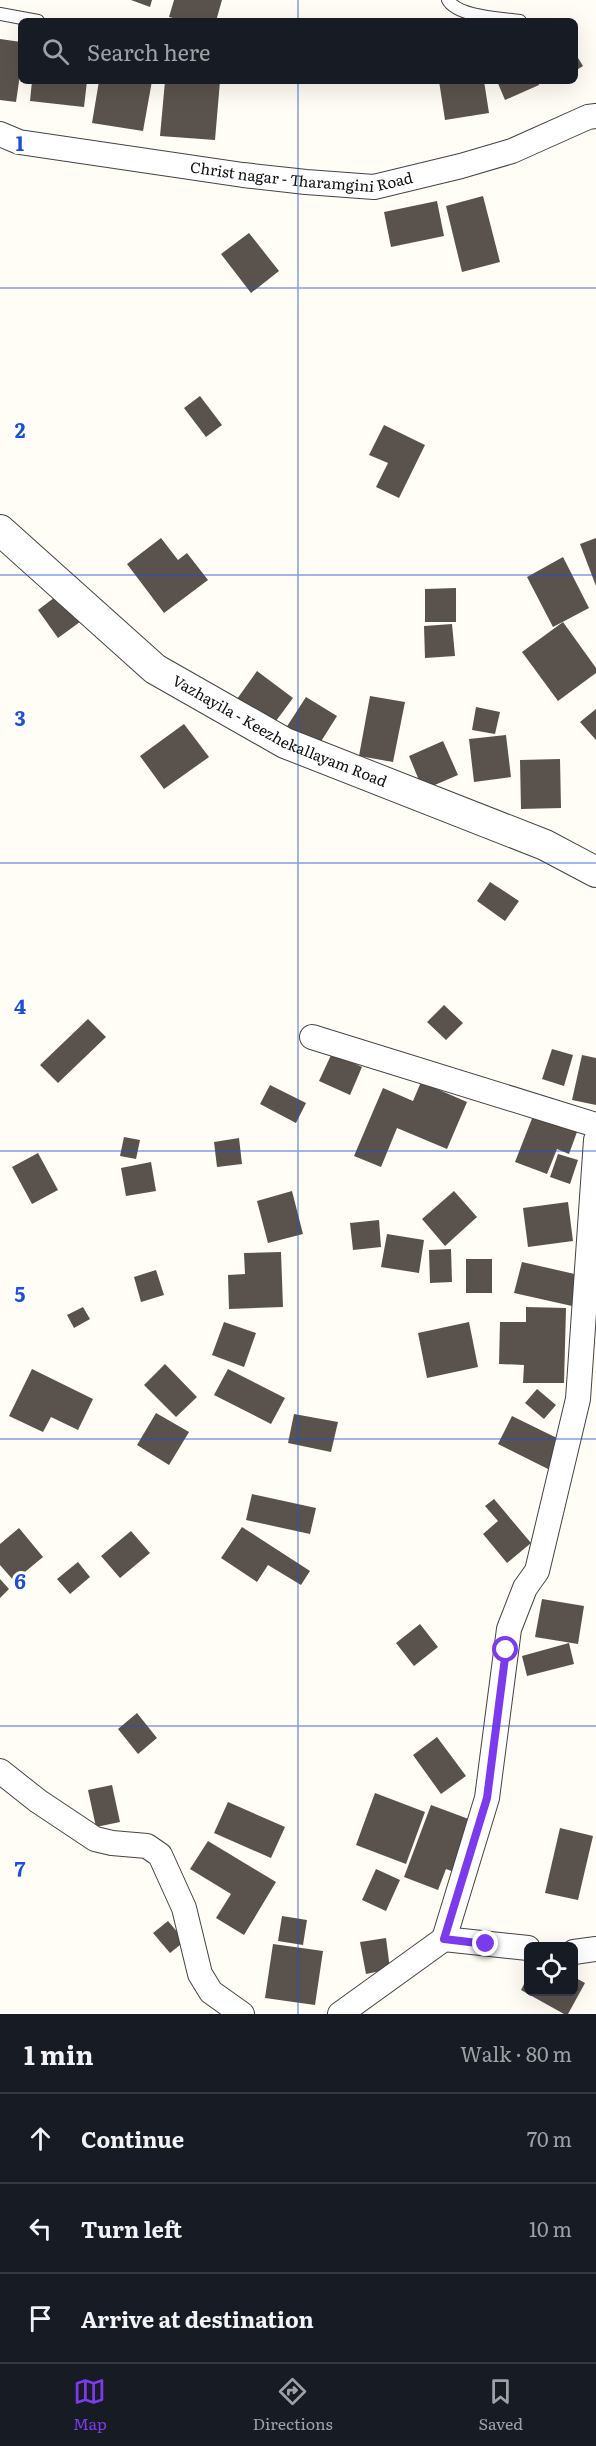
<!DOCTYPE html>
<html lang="en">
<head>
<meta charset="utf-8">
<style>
	body { margin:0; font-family:Literata,serif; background:#242831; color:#f1f3f6 }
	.controls { position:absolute; right:18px; bottom:18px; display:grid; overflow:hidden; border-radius:9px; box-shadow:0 6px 24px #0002 }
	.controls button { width:54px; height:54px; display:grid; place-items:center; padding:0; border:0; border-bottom:2px solid #363941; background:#171b24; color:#f1f3f6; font:30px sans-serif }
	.stop { position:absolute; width:18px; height:18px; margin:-14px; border:4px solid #7c3aed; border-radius:50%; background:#fff }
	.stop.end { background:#7c3aed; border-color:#fff; box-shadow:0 2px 6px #0008 }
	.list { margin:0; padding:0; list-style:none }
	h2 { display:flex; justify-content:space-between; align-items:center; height:78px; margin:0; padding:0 24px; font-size:26px }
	h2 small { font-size:20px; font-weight:400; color:#9ea1a6 }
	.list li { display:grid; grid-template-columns:39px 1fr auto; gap:18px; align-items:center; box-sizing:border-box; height:90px; padding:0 24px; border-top:2px solid #363941 }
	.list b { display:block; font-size:22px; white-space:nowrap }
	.list em { font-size:20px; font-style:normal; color:#9ea1a6 }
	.icon { flex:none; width:33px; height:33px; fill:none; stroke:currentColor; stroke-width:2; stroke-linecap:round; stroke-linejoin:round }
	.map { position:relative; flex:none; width:596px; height:2014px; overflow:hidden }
	.search { position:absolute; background:#171b24; box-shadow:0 6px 24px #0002; left:18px; right:18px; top:18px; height:66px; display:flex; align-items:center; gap:15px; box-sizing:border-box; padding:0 21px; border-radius:9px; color:#9ea1a6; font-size:22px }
	.sheet { height:348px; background:#171b24 }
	nav { display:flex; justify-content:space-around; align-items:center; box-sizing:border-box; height:84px; border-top:2px solid #363941; background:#171b24; font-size:16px; color:#9ea1a6 }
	nav a { display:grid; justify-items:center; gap:3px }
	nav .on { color:#7c3aed }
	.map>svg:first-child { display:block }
</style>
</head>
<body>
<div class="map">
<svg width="596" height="2014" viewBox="0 0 596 2014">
	<rect width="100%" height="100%" fill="#fffdf5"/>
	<!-- building -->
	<path fill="#5a524d" d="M131,0H152L150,7Z
		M174,0H222L216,21H185L169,17Z
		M0,39L21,42V68L16,102L0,100Z
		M575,53L583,66L575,71Z
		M32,81H87L84,107L30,101Z
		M99,81H152L143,131L92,123Z
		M165,81H220L215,140L160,136Z
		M439,81H484L489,113L445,120Z
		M497,81H538L539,85L505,100Z
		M483,196L500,262L462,272L446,206Z
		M437,201L444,236L391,247L384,212Z
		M249,233L279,271L251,293L221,254Z
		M200,396L222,425L206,437L184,408Z
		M384,425L425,445L399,498L376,487L388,463L369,455Z
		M161,538L178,560L187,553L208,580L164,613L127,564Z
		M596,538V586L580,544Z
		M563,557L589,608L553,627L527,577Z
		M456,588V622H425V589Z
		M63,591L84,619L58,638L38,610Z
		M563,622L596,668V673L558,701L522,652Z
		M452,624L455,656L425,658L424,626Z
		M257,671L293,698L273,725L237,699Z
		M370,696L405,702L393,762L359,756Z
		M306,697L337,716L315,751L284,731Z
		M476,707L500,712L495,734L472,730Z
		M596,709V740L580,722Z
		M184,724L209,757L164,789L140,756Z
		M506,735L511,777L474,782L469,739Z
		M443,741L458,775L423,790L409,756Z
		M560,759L561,808L521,809L520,760Z
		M490,882L519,901L505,921L477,901Z
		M444,1005L463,1023L446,1040L427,1022Z
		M88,1019L106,1037L58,1083L40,1065Z
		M552,1049L573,1055L564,1086L542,1079Z
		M332,1053L362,1067L350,1095L319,1081Z
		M582,1055L596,1058V1105L572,1100Z
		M421,1082L467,1102L447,1149L397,1128L381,1167L354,1156L383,1088L413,1101Z
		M270,1085L306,1103L296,1123L260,1104Z
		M533,1116L577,1132L569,1154L557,1149L547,1174L515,1162Z
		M124,1137L140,1140L136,1159L120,1156Z
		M239,1138L242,1164L217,1167L214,1142Z
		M38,1153L58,1190L32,1204L12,1167Z
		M558,1154L578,1160L570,1184L550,1177Z
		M151,1162L156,1191L126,1196L121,1168Z
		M292,1191L303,1234L268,1243L257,1201Z
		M454,1191L477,1217L445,1246L422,1219Z
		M568,1202L573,1241L528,1247L523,1208Z
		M379,1220L381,1247L353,1250L350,1223Z
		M387,1234L424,1240L419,1273L381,1267Z
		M451,1249L452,1282L430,1283L429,1250Z
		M281,1252L283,1307L229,1309L228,1275L245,1274L244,1253Z
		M466,1259H492V1293H466Z
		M522,1262L579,1275L572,1306L514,1293Z
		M156,1270L164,1295L141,1302L134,1277Z
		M83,1307L90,1319L74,1328L67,1315Z
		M526,1307L566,1308L564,1383H523L524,1365L499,1364L500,1322H526Z
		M224,1322L256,1333L244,1367L212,1355Z
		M469,1322L478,1367L427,1378L418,1333Z
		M165,1364L197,1397L176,1417L144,1385Z
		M32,1369L93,1399L78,1430L51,1417L43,1432L9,1416Z
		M228,1369L285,1398L271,1424L214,1395Z
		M537,1389L556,1405L544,1419L525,1403Z
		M156,1413L189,1432L169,1465L137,1445Z
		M294,1414L338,1422L331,1452L288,1443Z
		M512,1416L563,1441L548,1469L498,1444Z
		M252,1494L316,1508L310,1534L246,1520Z
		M494,1499L531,1543L507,1563L483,1534L498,1521L485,1506Z
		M242,1527L310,1571L301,1585L268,1565L257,1582L221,1558Z
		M19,1528L43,1557L14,1581L0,1565V1544Z
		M131,1531L150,1553L120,1578L101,1556Z
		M78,1562L90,1577L70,1594L57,1579Z
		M0,1579L9,1589L0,1598Z
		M542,1599L584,1606L578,1644L535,1637Z
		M420,1624L438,1647L414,1666L396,1643Z
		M569,1643L574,1664L527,1676L522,1656Z
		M137,1713L157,1738L138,1754L118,1729Z
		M437,1737L466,1776L441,1794L413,1755Z
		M112,1785L120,1822L96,1827L88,1790Z
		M375,1793L425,1812L406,1864L356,1845Z
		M228,1802L285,1827L271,1858L214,1833Z
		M431,1805L474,1821L454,1872L446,1869L438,1890L404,1877Z
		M560,1828L593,1836L578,1900L545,1893Z
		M208,1841L276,1882L244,1935L216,1918L231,1894L190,1869Z
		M376,1869L400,1880L386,1911L362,1900Z
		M282,1916L307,1920L303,1945L278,1941Z
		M168,1921L185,1941L170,1953L153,1933Z
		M386,1938L390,1969L366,1974L360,1942Z
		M273,1944L323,1951L315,2005L265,1998Z
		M528,1976V1992H574V1977L585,1983L568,2014H564L521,1990Z"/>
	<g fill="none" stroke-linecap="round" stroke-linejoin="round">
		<defs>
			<path id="service" d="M448,0C458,17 501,18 520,21
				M0,14L38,21"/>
			<g id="minor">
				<path id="s1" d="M0,134L19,142L243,175L306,182L374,187L461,166L512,151L588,117L596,116"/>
				<path d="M312,1037L596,1125"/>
				<path d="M0,1771L38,1801L95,1839L112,1843L147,1846L160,1855L184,1908L200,1974L211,1992L242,2014"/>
				<path d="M528,1948L444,1939L487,1798L509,1629L525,1588L537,1571L578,1399L596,1140"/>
				<path d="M574,1952L596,1949"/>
				<path d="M340,2014L444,1939"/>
			</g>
			<g id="tertiary">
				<path id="s2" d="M0,530L155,669L285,743L545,845L596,872"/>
			</g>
		</defs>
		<!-- service casing -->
		<use href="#service" stroke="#444" stroke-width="14"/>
		<!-- minor casing -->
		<use href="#minor" stroke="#444" stroke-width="26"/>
		<!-- tertiary casing -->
		<use href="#tertiary" stroke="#444" stroke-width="32"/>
		<!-- service -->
		<use href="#service" stroke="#fff" stroke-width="12"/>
		<!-- minor -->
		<use href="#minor" stroke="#fff" stroke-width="24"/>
		<!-- tertiary -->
		<use href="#tertiary" stroke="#fff" stroke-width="30"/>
	</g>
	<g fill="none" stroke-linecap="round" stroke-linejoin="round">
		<!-- route -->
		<path stroke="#7c3aed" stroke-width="8" d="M486,1944L444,1939L487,1798L506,1650"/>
	</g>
	<!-- grid -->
	<path fill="none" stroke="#1d4ed8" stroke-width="1.5" stroke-opacity="0.55" d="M298,0V21M298,81V2014M0,288H596M0,575H596M0,863H596M0,1151H596M0,1439H596M0,1726H596"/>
	<g text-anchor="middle" stroke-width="6" stroke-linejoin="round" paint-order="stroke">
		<!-- street labels -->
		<g font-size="15" fill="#111" stroke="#fff">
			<text dy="5" stroke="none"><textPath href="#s1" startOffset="306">Christ nagar - Tharamgini Road</textPath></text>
			<text dy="5" stroke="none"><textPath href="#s2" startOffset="348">Vazhayila - Keezhekallayam Road</textPath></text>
		</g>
	</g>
	<g font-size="20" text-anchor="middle" font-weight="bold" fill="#1d4ed8" stroke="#fff" stroke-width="6" stroke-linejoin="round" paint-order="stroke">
		<text x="20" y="151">1</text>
		<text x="20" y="438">2</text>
		<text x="20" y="726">3</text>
		<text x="20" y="1014">4</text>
		<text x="20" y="1302">5</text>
		<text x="20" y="1589">6</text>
		<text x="20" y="1877">7</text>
	</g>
</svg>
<div class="controls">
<button><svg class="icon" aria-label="locate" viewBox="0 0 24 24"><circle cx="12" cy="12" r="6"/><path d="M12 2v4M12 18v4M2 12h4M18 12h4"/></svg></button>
</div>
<div class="stop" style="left:506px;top:1650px"></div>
<div class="stop end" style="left:486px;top:1944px"></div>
<div class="search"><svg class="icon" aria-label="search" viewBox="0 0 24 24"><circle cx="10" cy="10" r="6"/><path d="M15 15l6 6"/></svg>Search here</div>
</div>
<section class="sheet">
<h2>1 min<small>Walk · 80 m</small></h2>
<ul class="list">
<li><svg class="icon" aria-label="ahead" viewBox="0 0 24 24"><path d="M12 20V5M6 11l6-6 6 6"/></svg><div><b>Continue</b></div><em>70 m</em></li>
<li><svg class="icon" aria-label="left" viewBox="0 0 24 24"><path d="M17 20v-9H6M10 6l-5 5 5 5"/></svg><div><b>Turn left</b></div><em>10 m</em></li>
<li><svg class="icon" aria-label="arrive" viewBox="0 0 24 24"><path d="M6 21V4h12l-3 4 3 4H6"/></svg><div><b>Arrive at destination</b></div></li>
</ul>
</section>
<nav>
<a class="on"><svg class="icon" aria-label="map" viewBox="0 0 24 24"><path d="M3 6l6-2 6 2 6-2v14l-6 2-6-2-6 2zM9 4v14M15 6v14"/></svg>Map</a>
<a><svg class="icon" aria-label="directions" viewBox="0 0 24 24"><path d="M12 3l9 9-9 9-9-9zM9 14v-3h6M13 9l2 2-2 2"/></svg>Directions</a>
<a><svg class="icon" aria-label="saved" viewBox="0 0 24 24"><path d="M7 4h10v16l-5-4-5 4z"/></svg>Saved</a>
</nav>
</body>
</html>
